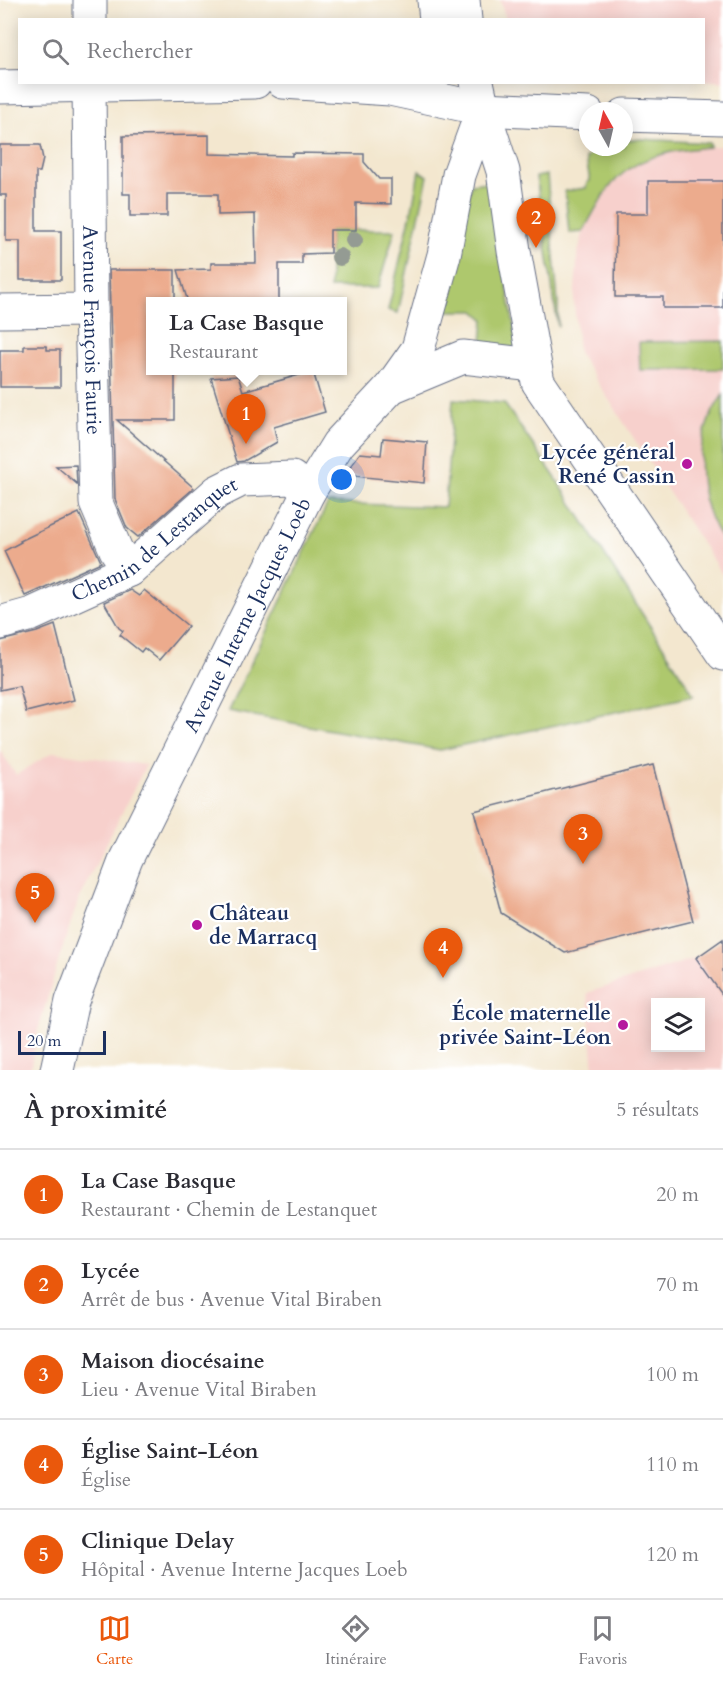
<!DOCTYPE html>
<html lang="fr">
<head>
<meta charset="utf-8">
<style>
	body { margin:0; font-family:Cardo,serif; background:#f7f7f7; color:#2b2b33 }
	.controls { position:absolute; right:18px; bottom:18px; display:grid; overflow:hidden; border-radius:0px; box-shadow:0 3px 15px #0003 }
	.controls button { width:54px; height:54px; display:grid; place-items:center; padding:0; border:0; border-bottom:2px solid #e1e1e2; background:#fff; color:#2b2b33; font:30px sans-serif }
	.compass { position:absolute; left:579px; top:102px; width:54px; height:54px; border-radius:50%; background:#fff; box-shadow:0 3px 15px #0003; rotate:352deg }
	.scale { position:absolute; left:18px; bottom:15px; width:88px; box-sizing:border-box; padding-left:6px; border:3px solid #1b2f5e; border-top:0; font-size:16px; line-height:21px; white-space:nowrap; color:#1b2f5e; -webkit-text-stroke:4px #fff; paint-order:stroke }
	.you { position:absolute; left:342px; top:480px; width:21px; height:21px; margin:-15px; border:4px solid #fff; border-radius:50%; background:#1a73e8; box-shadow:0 0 0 9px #1a73e833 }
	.badge { display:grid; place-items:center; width:39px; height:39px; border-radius:50%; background:#ea580c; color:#fff; font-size:20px; font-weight:700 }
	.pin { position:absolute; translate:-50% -50px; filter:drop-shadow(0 2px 3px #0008) }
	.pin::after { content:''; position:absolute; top:32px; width:21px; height:18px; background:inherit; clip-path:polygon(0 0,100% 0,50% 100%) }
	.popup { position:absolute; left:146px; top:297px; width:201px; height:78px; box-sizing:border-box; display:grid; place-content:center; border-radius:0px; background:#fff; filter:drop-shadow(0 2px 4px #0005); font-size:20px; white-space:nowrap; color:#7c7c81 }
	.popup b { font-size:22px; color:#2b2b33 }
	.popup::after { content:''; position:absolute; left:50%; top:100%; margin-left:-12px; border:12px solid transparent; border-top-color:#fff }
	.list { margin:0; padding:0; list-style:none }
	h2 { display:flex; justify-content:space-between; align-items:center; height:78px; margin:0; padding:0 24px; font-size:26px }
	h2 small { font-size:20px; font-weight:400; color:#7c7c81 }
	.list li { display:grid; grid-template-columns:39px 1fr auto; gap:18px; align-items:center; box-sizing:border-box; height:90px; padding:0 24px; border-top:2px solid #e1e1e2 }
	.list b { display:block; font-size:22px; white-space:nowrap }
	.list p { margin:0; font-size:20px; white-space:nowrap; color:#7c7c81 }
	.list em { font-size:20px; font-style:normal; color:#7c7c81 }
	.icon { flex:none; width:33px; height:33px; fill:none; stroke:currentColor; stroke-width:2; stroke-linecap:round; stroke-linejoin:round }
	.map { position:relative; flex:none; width:723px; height:1070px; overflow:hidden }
	.search { position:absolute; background:#fff; box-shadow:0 3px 15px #0003; left:18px; right:18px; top:18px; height:66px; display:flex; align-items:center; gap:15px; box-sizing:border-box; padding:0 21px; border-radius:0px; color:#7c7c81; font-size:22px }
	.sheet { height:528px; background:#fff }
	nav { display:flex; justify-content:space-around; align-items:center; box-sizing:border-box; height:84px; border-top:2px solid #e1e1e2; background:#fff; font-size:16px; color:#7c7c81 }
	nav a { display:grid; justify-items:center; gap:3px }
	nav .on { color:#ea580c }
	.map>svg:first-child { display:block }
</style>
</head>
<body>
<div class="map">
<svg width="723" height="1070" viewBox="0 0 723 1070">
	<rect width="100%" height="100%" fill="#fff"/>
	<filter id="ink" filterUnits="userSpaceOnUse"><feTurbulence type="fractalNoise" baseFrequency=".0167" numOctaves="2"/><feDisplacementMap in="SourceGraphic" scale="12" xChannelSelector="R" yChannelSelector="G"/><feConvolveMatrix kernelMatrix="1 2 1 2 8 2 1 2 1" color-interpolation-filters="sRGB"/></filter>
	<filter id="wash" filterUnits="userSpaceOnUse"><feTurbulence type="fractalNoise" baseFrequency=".008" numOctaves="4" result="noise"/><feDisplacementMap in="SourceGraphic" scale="24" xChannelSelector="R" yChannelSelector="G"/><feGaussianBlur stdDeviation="1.35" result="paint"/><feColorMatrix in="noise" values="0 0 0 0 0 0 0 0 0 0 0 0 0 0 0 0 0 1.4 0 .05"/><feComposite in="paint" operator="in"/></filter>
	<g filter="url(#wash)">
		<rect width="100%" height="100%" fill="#f3e7cf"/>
		<!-- built -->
		<path fill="#f7d0cc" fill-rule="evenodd" d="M500,0H723V82L704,80V20L506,19Z
			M723,146V576L578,352L574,300L578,253L583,232L610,187L627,171L645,159L666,152L684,149Z
			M0,750L16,775L53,752L146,765L79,898L62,949L38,1030L30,1070H0Z
			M723,939V1070H594L587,993L696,958ZM656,1002H700V1048H656Z"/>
		<!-- green -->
		<path fill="#aec86d" stroke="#647c66" stroke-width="1.5" d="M641,139L709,143L710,147C673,150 633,156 609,188C599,201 591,217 583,232L569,233L565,191L586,188L587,183L590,181L586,158L595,151L599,155L618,147H624V141Z
			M419,171L428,176L398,313L388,310L412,209Z
			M547,175L558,303V327L536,177Z
			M489,182L517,343L515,349L482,343L484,319L475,311H444L471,184Z
			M330,230H395L378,288H330Z
			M723,341V369L640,370L639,342Z
			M723,395V541C695,499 691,438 723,395Z
			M453,399L504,403L555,477L694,695L440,750L228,711L328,503L445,507Z"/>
		<g id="blocks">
			<!-- building -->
			<path fill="#ecab8d" d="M209,135V154L292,156V153L364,154V162L379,179H391V204L356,203V230H330V253L302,254V264H279V302H188L178,270L211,269V263H256L255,214L218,215V194H167V216H130V194H123V136Z
				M0,145H40L43,159L40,172H36V231H61V280H20V241H6V195H0Z
				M648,181H723V308H663V297H615L616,214H648Z
				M109,270H175V302H150V370H175V420H117L194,488L138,537L127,528L115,499Z
				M24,346H47V350H60V387H0V350H24Z
				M313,371L325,412L274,427L277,442L244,461L237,462L211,378L238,376L243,391Z
				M383,438L427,442L424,483L344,475L360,453L381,455Z
				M76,465L77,484L56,466Z
				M79,513L101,562L25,596L4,551L21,542L20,541Z
				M130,590L139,596L144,590L188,626L159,660L144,648L141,652L120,635L123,631L119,628L104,602Z
				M55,625L74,700L26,712L19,686L0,690V641L37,632Z
				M653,765L693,921L565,953L501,913L474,811Z
				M723,939V996L696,958Z"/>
		</g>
	</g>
	<g filter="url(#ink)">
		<use href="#blocks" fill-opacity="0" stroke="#676f86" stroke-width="1.5"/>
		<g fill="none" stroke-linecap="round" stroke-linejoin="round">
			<defs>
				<g id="minor">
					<path d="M90,20V0"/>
					<path id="s1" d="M89,82L91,310L96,503L116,550L129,570"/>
					<path d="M283,82L390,89L483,109L588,114"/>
					<path d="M0,87L255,82"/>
					<path d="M624,115L723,118"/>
					<path d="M0,311L91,310"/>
					<path d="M391,387L463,357L534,365"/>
					<path id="s2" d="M0,623L32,614L129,570L217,492L241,480L292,478L309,491"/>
				</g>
				<g id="major">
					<path d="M434,0L436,20"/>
					<path d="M463,0L465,20"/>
					<path d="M477,82L483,109L503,171L514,251L538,382L723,654"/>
					<path id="s3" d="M57,1070L72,1001L126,859L309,491L338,444L391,387L418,349L444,255L459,175L483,109"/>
				</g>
			</defs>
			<!-- minor casing -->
			<use href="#minor" stroke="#676f86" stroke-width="35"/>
			<!-- major casing -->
			<use href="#major" stroke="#676f86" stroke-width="35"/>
			<!-- minor -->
			<use href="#minor" stroke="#fff" stroke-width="33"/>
			<!-- major -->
			<use href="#major" stroke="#fff" stroke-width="33"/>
		</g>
		<!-- trees -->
		<g fill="#949b93">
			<circle cx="354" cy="240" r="9"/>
			<circle cx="340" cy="257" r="9"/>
		</g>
	</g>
	<!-- markers -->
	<g fill="#b5179e" stroke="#fff" stroke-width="2">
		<circle cx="687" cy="464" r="6"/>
		<circle cx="197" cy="925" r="6"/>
		<circle cx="623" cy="1025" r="6"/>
	</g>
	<g text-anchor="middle" stroke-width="4.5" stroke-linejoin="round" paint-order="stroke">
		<!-- street labels -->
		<g font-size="21" fill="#1b2f5e" stroke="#fff">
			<text dy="7" stroke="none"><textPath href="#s1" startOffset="248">Avenue François Faurie</textPath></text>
			<text dy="7" stroke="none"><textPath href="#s2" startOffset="178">Chemin de Lestanquet</textPath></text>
			<text dy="7" stroke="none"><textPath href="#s3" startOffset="495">Avenue Interne Jacques Loeb</textPath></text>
		</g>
		<!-- poi labels -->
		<g font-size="21" font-weight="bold" fill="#1b2f5e" stroke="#fff" text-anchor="end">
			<text x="675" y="459">Lycée général<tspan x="675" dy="24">René Cassin</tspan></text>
			<text x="209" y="920" text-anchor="start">Château<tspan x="209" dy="24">de Marracq</tspan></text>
			<text x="611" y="1020">École maternelle<tspan x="611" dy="24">privée Saint-Léon</tspan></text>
		</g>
	</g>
</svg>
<div class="controls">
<button><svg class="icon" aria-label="layers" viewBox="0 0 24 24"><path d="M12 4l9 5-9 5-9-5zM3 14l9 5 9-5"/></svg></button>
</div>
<svg class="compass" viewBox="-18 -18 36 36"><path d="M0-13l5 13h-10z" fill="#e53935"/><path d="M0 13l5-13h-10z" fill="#7c7c81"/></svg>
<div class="scale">20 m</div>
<div class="you"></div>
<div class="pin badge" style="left:246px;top:444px">1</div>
<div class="popup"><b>La Case Basque</b>Restaurant</div>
<div class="pin badge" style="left:536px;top:248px">2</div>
<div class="pin badge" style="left:583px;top:864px">3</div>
<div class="pin badge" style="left:443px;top:978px">4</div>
<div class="pin badge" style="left:35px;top:923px">5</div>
<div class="search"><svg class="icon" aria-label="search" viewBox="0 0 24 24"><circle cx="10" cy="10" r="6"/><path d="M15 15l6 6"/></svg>Rechercher</div>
</div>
<section class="sheet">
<h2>À proximité<small>5 résultats</small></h2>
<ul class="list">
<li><span class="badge">1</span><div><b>La Case Basque</b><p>Restaurant · Chemin de Lestanquet</p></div><em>20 m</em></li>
<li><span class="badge">2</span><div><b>Lycée</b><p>Arrêt de bus · Avenue Vital Biraben</p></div><em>70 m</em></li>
<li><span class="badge">3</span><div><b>Maison diocésaine</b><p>Lieu · Avenue Vital Biraben</p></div><em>100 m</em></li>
<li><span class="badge">4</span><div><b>Église Saint-Léon</b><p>Église</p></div><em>110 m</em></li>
<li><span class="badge">5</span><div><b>Clinique Delay</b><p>Hôpital · Avenue Interne Jacques Loeb</p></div><em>120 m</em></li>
</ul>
</section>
<nav>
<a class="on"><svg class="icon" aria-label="map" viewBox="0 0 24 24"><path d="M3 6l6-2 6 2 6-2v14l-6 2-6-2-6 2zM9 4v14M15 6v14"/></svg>Carte</a>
<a><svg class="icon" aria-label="directions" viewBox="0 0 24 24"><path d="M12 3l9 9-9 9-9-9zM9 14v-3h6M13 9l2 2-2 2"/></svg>Itinéraire</a>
<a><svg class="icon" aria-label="saved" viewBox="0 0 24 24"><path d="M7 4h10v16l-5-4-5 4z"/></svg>Favoris</a>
</nav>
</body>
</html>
